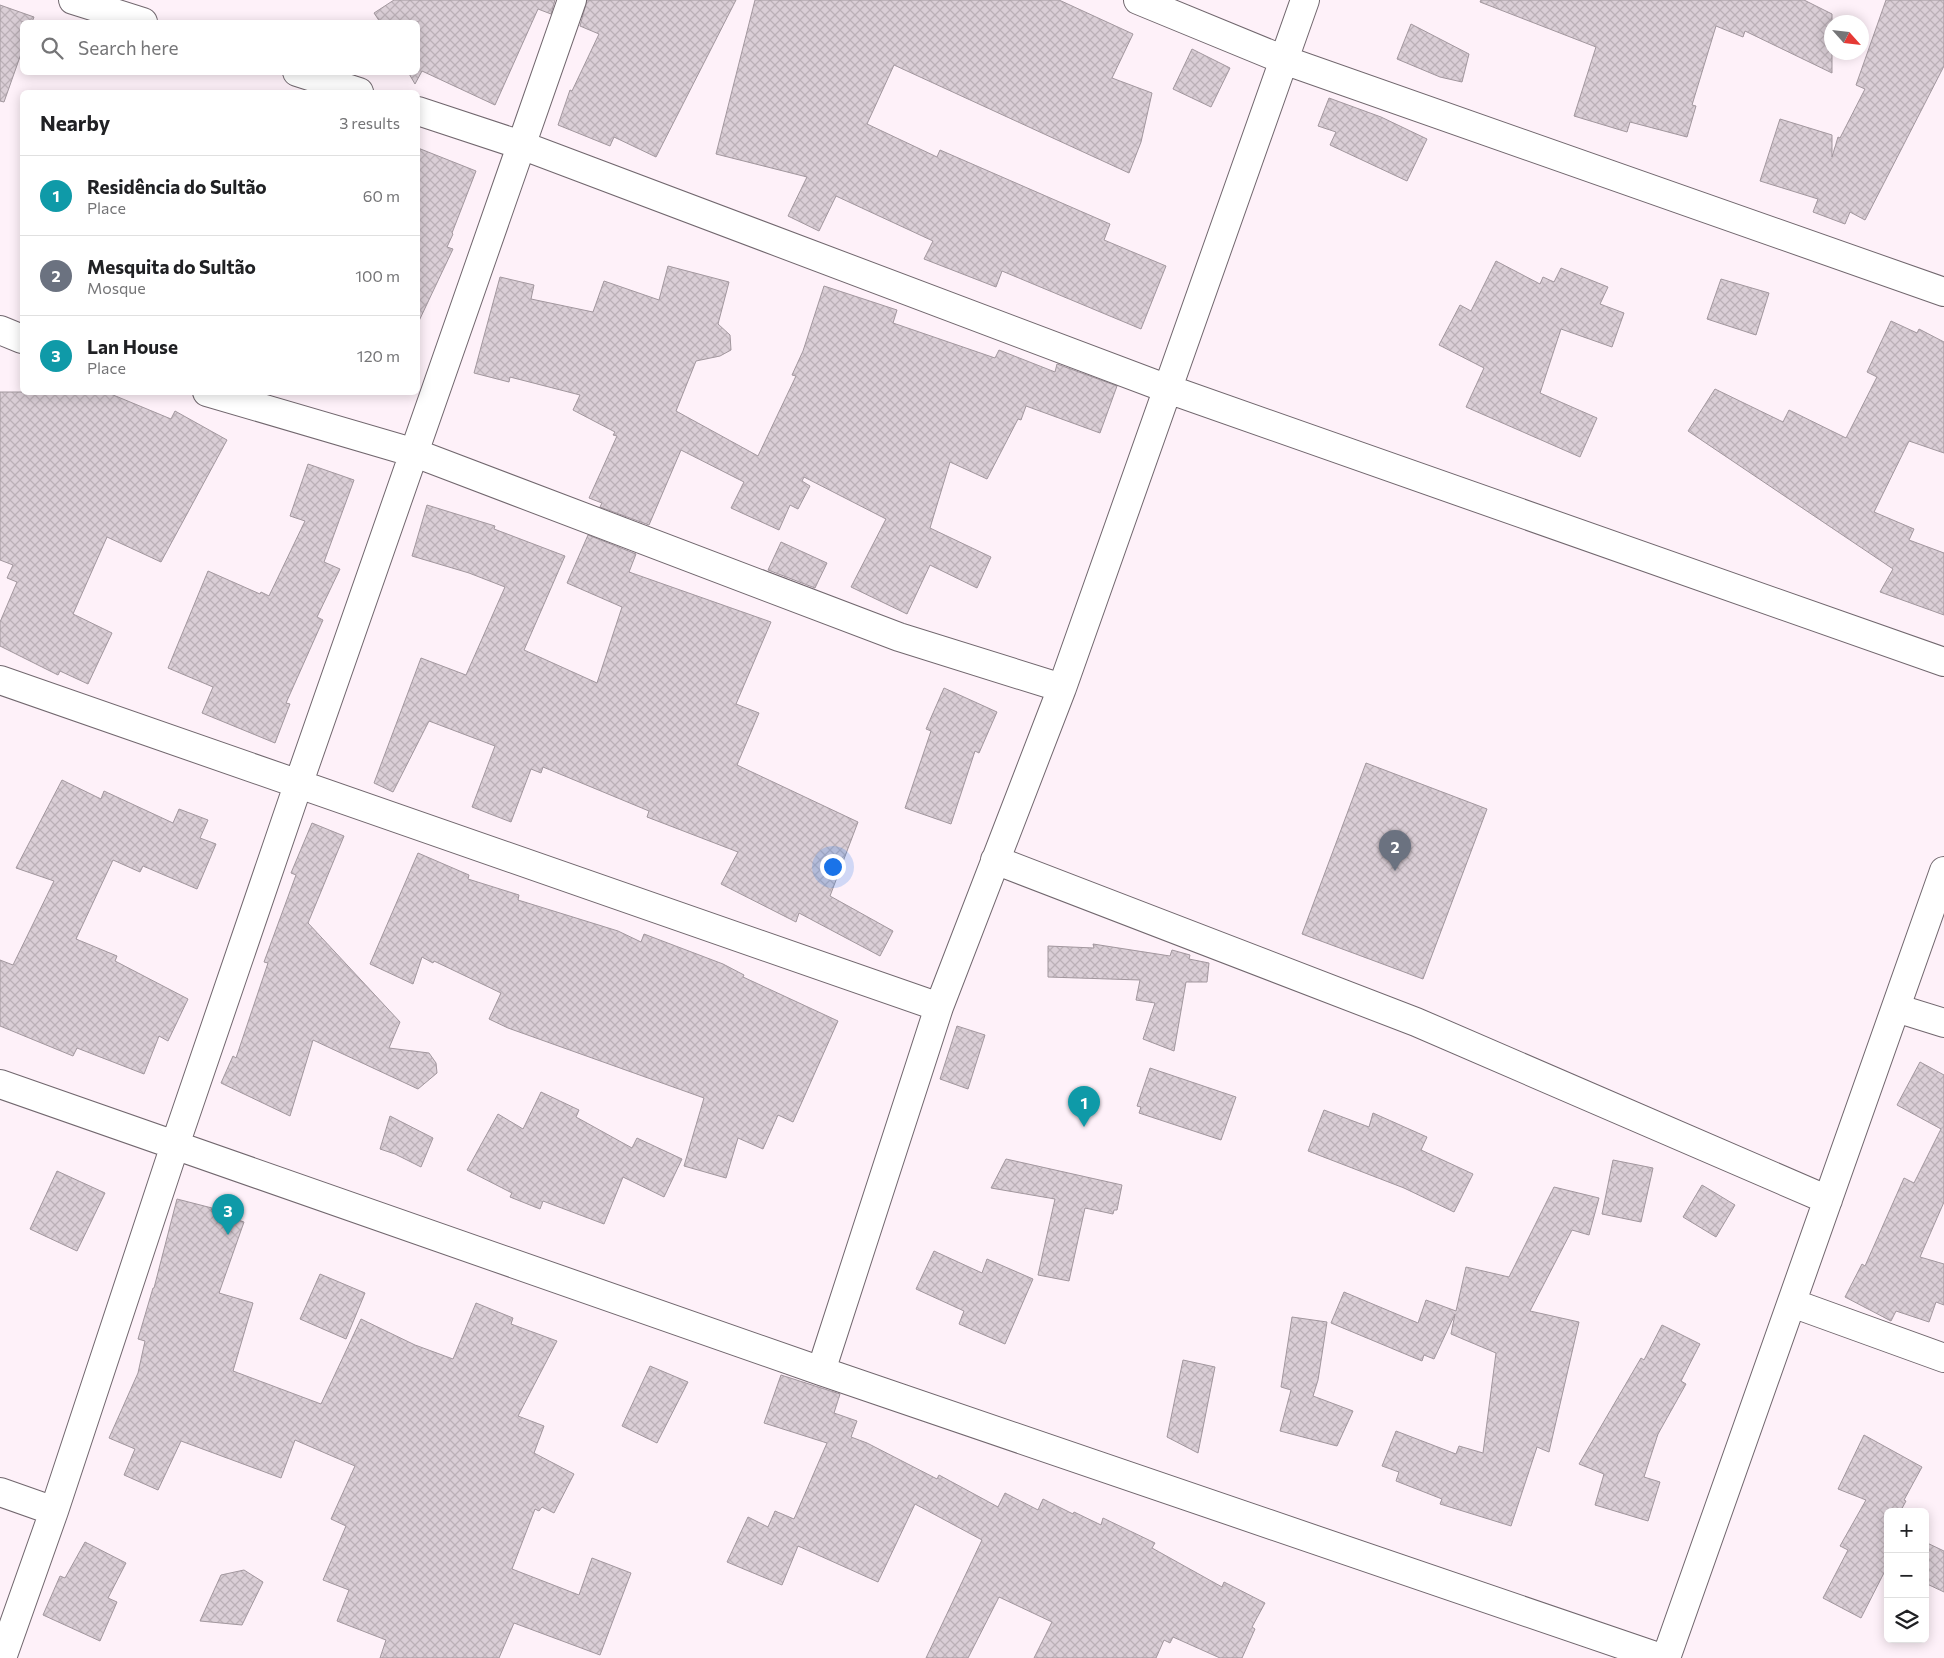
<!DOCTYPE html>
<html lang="en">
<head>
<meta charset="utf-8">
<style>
	body { margin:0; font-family:Commissioner,sans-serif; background:#f6f6f6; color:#202124 }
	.controls { position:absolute; right:15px; bottom:15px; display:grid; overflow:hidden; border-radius:8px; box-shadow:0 2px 12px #0003 }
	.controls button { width:45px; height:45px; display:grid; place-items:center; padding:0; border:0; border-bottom:1px solid #e0e0e0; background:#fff; color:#202124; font:25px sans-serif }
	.compass { position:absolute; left:1824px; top:15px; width:45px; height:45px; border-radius:50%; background:#fff; box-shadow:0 2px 12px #0003; rotate:117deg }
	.you { position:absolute; left:832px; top:866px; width:18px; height:18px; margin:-12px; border:4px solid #fff; border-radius:50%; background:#1a73e8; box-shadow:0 0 0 8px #1a73e833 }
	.badge { display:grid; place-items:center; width:32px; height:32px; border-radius:50%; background:#b45309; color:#fff; font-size:16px; font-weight:700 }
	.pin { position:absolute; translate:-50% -41px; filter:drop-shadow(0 1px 2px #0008) }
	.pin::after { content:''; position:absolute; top:26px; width:18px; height:15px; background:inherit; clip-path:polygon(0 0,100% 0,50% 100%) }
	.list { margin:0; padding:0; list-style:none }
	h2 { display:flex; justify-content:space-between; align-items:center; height:65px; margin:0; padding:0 20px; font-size:21px }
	h2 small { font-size:16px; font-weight:400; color:#757577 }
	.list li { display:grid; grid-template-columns:32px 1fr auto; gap:15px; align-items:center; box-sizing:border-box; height:80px; padding:0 20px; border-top:1px solid #e0e0e0 }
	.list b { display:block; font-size:19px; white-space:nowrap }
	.list p { margin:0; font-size:16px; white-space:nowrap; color:#757577 }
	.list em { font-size:16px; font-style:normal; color:#757577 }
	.icon { flex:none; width:28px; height:28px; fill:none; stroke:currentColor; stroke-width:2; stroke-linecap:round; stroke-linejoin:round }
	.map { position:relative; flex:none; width:1944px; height:1658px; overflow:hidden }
	.search { position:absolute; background:#fff; box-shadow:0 2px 12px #0003; left:20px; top:20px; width:400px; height:55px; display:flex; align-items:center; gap:12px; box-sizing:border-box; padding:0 18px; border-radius:8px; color:#757577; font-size:19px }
	.panel { position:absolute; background:#fff; box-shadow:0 2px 12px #0003; left:20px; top:90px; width:400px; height:305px; border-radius:8px }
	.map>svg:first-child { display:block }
</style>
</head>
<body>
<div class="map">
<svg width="1944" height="1658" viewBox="0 0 1944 1658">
	<defs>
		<pattern id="building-cross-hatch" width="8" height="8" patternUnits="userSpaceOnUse" patternTransform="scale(1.25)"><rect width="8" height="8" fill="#daced6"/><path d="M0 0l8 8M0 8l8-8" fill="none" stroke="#bbb0b7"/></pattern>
	</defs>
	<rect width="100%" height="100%" fill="#fef1f9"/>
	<!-- building -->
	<path fill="url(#building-cross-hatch)" stroke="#a2979e" d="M394,0H555L551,14L538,9L495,105L422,71L415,84L408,72H418V22H380L374,13Z
		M587,0H736L656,157L614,137L610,146L558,125L570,90L572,91L599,34L580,26Z
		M755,0H1059L1133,34L1112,78L1152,93L1141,142L1129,173L894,65L867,124L937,157L940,150L1110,224L1104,240L1166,266L1141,329L1002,271L996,287L924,259L933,241L836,196L819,231L788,216L807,177L716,154Z
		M1481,0H1804L1832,14V73L1745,31L1743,37L1716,26L1692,105L1696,106L1687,137L1630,122L1627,132L1574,116L1596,47L1480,2Z
		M1886,0H1944V66L1865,220L1850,212L1845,224L1813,212L1818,199L1760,181L1780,119L1832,135V157L1838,137L1840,138L1865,89L1856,85Z
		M0,5L34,17L32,22H22V51L4,102L0,101Z
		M1411,24L1469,54L1462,82L1440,77L1397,59Z
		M1192,49L1230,68L1211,107L1173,89Z
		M1329,98L1381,117L1427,139L1407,181L1330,145L1336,132L1318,126Z
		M418,148L476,171L452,233L453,234L447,247L453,249L418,323Z
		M1496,261L1540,284L1543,277L1554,282L1561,268L1608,287L1600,304L1624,313L1612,347L1561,329L1540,393L1597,418L1580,457L1466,407L1484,368L1439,345L1460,305L1471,311Z
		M668,266L729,282L718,324L730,335L731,350L720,356L696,361L676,411L758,456L796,376L792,375L803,351L824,286L897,310L893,323L995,358L999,350L1055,372L1057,364L1117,386L1100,433L1026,406L1021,420L1018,419L987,479L950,462L930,528L991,557L977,588L930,565L907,614L851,587L886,519L804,477L802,481L810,486L798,509L790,505L779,530L731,508L744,482L681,450L649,525L600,507L602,503L589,498L617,436L613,435L615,432L573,410L580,395L510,377L509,382L474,373L500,277L534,285L531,299L593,312L604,281L659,300Z
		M1721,279L1769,293L1756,335L1707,319Z
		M1891,321L1917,333L1919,329L1944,342V453L1909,441L1874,512L1914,529L1909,540L1944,553V615L1880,592L1893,569L1688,431L1715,389L1783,422L1789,410L1846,438L1877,377L1867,372Z
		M0,392H106L171,419L175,411L227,440L161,562L107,537L73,614L112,633L88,684L60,671L58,675L0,646V622L17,582L7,578L13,565L0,560Z
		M308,464L354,480L324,562L340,569L317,617L323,620L286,703L290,704L275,743L202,713L213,687L168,668L208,571L260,594L261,592L269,596L305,521L290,516Z
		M427,505L495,526L494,529L565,556L524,650L597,683L622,607L567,583L588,535L636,554L629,572L771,622L736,704L759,713L737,765L858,822L830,896L893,931L880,956L799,913L796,922L721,884L738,852L647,817L649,811L543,767L541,773L531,769L511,822L472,807L495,746L429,721L393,792L374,783L421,658L466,675L505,587L469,573L412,556Z
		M781,542L827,563L815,588L768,570Z
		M944,688L997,712L979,753L975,751L951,824L905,808L931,731L926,729Z
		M1366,763L1487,809L1423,979L1302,934Z
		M62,780L101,799L104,791L173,823L179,809L208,820L200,838L216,844L197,889L143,866L140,872L113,860L76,939L117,956L115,961L188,999L168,1041L159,1036L144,1074L77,1048L73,1056L0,1026V960L13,965L54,881L16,868Z
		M312,823L344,836L308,923L400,1022L389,1048L429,1053L436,1063L437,1073L418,1089L313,1040L290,1116L221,1083L233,1056L236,1058L268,963L264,962L296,875L291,873Z
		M418,853L469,875L468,879L519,895L518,900L618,931L641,942L644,934L723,964L744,975L743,977L838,1021L793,1122L778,1115L763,1149L738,1138L726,1178L684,1166L704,1098L508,1028L489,1019L501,993L434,961L433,963L422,957L413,984L370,964Z
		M1093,944L1170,956L1172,950L1190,955L1189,959L1209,963L1207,982H1186L1174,1051L1143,1039L1155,1003L1136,1000L1140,980L1048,977V946L1094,948Z
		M957,1026L985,1035L968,1089L940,1079Z
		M1920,1062L1944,1075V1202L1920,1257L1944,1264V1305L1936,1302L1929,1322L1896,1311L1891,1321L1845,1297L1862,1264L1865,1266L1904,1178L1914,1183L1941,1129L1897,1105Z
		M1150,1068L1236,1097L1221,1140L1139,1113L1141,1107L1137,1106Z
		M541,1092L579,1110L576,1117L632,1148L637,1138L682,1159L664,1197L623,1177L604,1224L543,1201L540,1209L510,1197L512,1193L467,1170L498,1114L523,1129Z
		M1324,1110L1369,1127L1373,1113L1427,1137L1421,1150L1473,1174L1454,1212L1404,1188L1308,1151Z
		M390,1116L433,1138L421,1167L395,1154L380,1149Z
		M1006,1159L1122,1185L1117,1210H1114L1113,1214L1085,1208L1069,1281L1038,1275L1055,1199L991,1188Z
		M1613,1160L1653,1168L1641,1222L1602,1214Z
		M57,1171L105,1193L77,1251L30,1229Z
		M1702,1185L1735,1205L1716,1237L1683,1217Z
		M1554,1187L1599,1198L1589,1235L1572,1230L1530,1311L1579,1322L1549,1452L1537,1447L1511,1526L1440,1504L1442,1499L1396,1481L1399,1472L1382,1466L1396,1431L1456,1454L1459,1446L1483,1453L1496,1353L1451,1334L1455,1314L1434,1359L1424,1355L1422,1361L1331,1323L1344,1292L1418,1323L1426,1300L1456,1311L1466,1267L1509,1277Z
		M177,1199L212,1208L211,1211L244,1222L219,1293L253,1303L233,1371L321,1404L361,1319L415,1345L453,1359L476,1303L513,1318L511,1324L557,1341L518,1416L544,1426L534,1453L574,1474L554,1513L542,1507L539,1511L535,1509L512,1569L579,1595L592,1558L631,1573L600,1655L514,1623L499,1658H380L386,1640L337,1621L349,1590L323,1580L346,1526L331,1519L355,1466L295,1440L281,1478L181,1441L158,1490L124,1475L135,1449L109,1438L138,1373L145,1341L138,1339L153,1288H154Z
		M934,1251L982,1273L987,1259L1033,1279L1005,1344L959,1324L964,1311L916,1289Z
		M320,1274L365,1293L346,1339L300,1319Z
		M1292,1317L1327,1322L1318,1380L1313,1396L1353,1411L1337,1446L1280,1431L1291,1390L1281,1387Z
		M1662,1325L1700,1344L1681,1381L1686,1384L1658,1434L1644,1477L1660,1482L1648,1521L1595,1505L1604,1474L1579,1464L1641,1358L1644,1360Z
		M1183,1360L1215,1367L1198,1453L1167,1437Z
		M650,1366L688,1382L657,1443L622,1426Z
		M781,1375L840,1394L834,1413L857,1421L851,1437L867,1443L937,1479L939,1475L998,1507L1005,1493L1038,1510L1043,1499L1073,1514L1074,1512L1101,1525L1103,1518L1155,1543L1152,1548L1222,1587L1224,1582L1265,1603L1252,1627L1255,1629L1242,1658H1220L1173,1637L1170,1643L1164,1640L1156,1658H1034L1052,1622L999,1597L968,1658H926L982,1540L915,1504L878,1582L798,1546L782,1585L727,1562L748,1517L768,1527L775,1511L794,1519L827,1443L764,1423Z
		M1864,1435L1922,1467L1904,1500L1906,1501L1900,1512H1888V1565L1861,1618L1823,1598L1848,1550L1840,1546L1866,1500L1838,1489Z
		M85,1542L126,1563L108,1598L117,1602L100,1641L43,1615L60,1576L65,1578Z
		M1925,1542L1944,1551V1592L1925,1583Z
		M244,1570L263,1582L242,1625L200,1621L221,1575Z"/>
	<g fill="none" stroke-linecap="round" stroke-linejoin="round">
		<defs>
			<path id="street" d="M73,0L143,22
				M1138,0L1284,60L1944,292
				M297,72L359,92
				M418,111L521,145L1168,389L1944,662
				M0,330L22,339
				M207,392L415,453L899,637L1062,688
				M0,680L939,1007
				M995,860L1416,1022L1828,1200
				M1896,1008L1944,1023
				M0,1084L821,1371L1661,1658
				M1792,1303L1944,1358
				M821,1371L939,1007L1062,688L1305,0
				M0,1492L54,1511
				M2,1658L54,1511L175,1145L298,785L572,0
				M1666,1658L1944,871"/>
		</defs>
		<!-- street casing -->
		<use href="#street" stroke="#71676e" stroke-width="30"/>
		<!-- street -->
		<use href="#street" stroke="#fff" stroke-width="28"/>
	</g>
</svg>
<div class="controls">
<button>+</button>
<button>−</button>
<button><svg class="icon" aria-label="layers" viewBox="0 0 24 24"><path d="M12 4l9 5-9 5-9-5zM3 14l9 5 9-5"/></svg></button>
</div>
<svg class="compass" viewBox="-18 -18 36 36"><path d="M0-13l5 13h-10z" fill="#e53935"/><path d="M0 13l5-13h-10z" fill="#757577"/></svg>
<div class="you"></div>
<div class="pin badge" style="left:1084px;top:1127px;background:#0f9aa8">1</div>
<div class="pin badge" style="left:1395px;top:871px;background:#6b7280">2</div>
<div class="pin badge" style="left:228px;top:1235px;background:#0f9aa8">3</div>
<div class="search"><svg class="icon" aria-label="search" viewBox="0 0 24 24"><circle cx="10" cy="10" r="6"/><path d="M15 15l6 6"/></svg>Search here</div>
<section class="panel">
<h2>Nearby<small>3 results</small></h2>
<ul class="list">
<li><span class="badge" style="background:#0f9aa8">1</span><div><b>Residência do Sultão</b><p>Place</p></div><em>60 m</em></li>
<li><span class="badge" style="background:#6b7280">2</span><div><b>Mesquita do Sultão</b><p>Mosque</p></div><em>100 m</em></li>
<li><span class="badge" style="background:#0f9aa8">3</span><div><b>Lan House</b><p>Place</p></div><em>120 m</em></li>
</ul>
</section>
</div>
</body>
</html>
